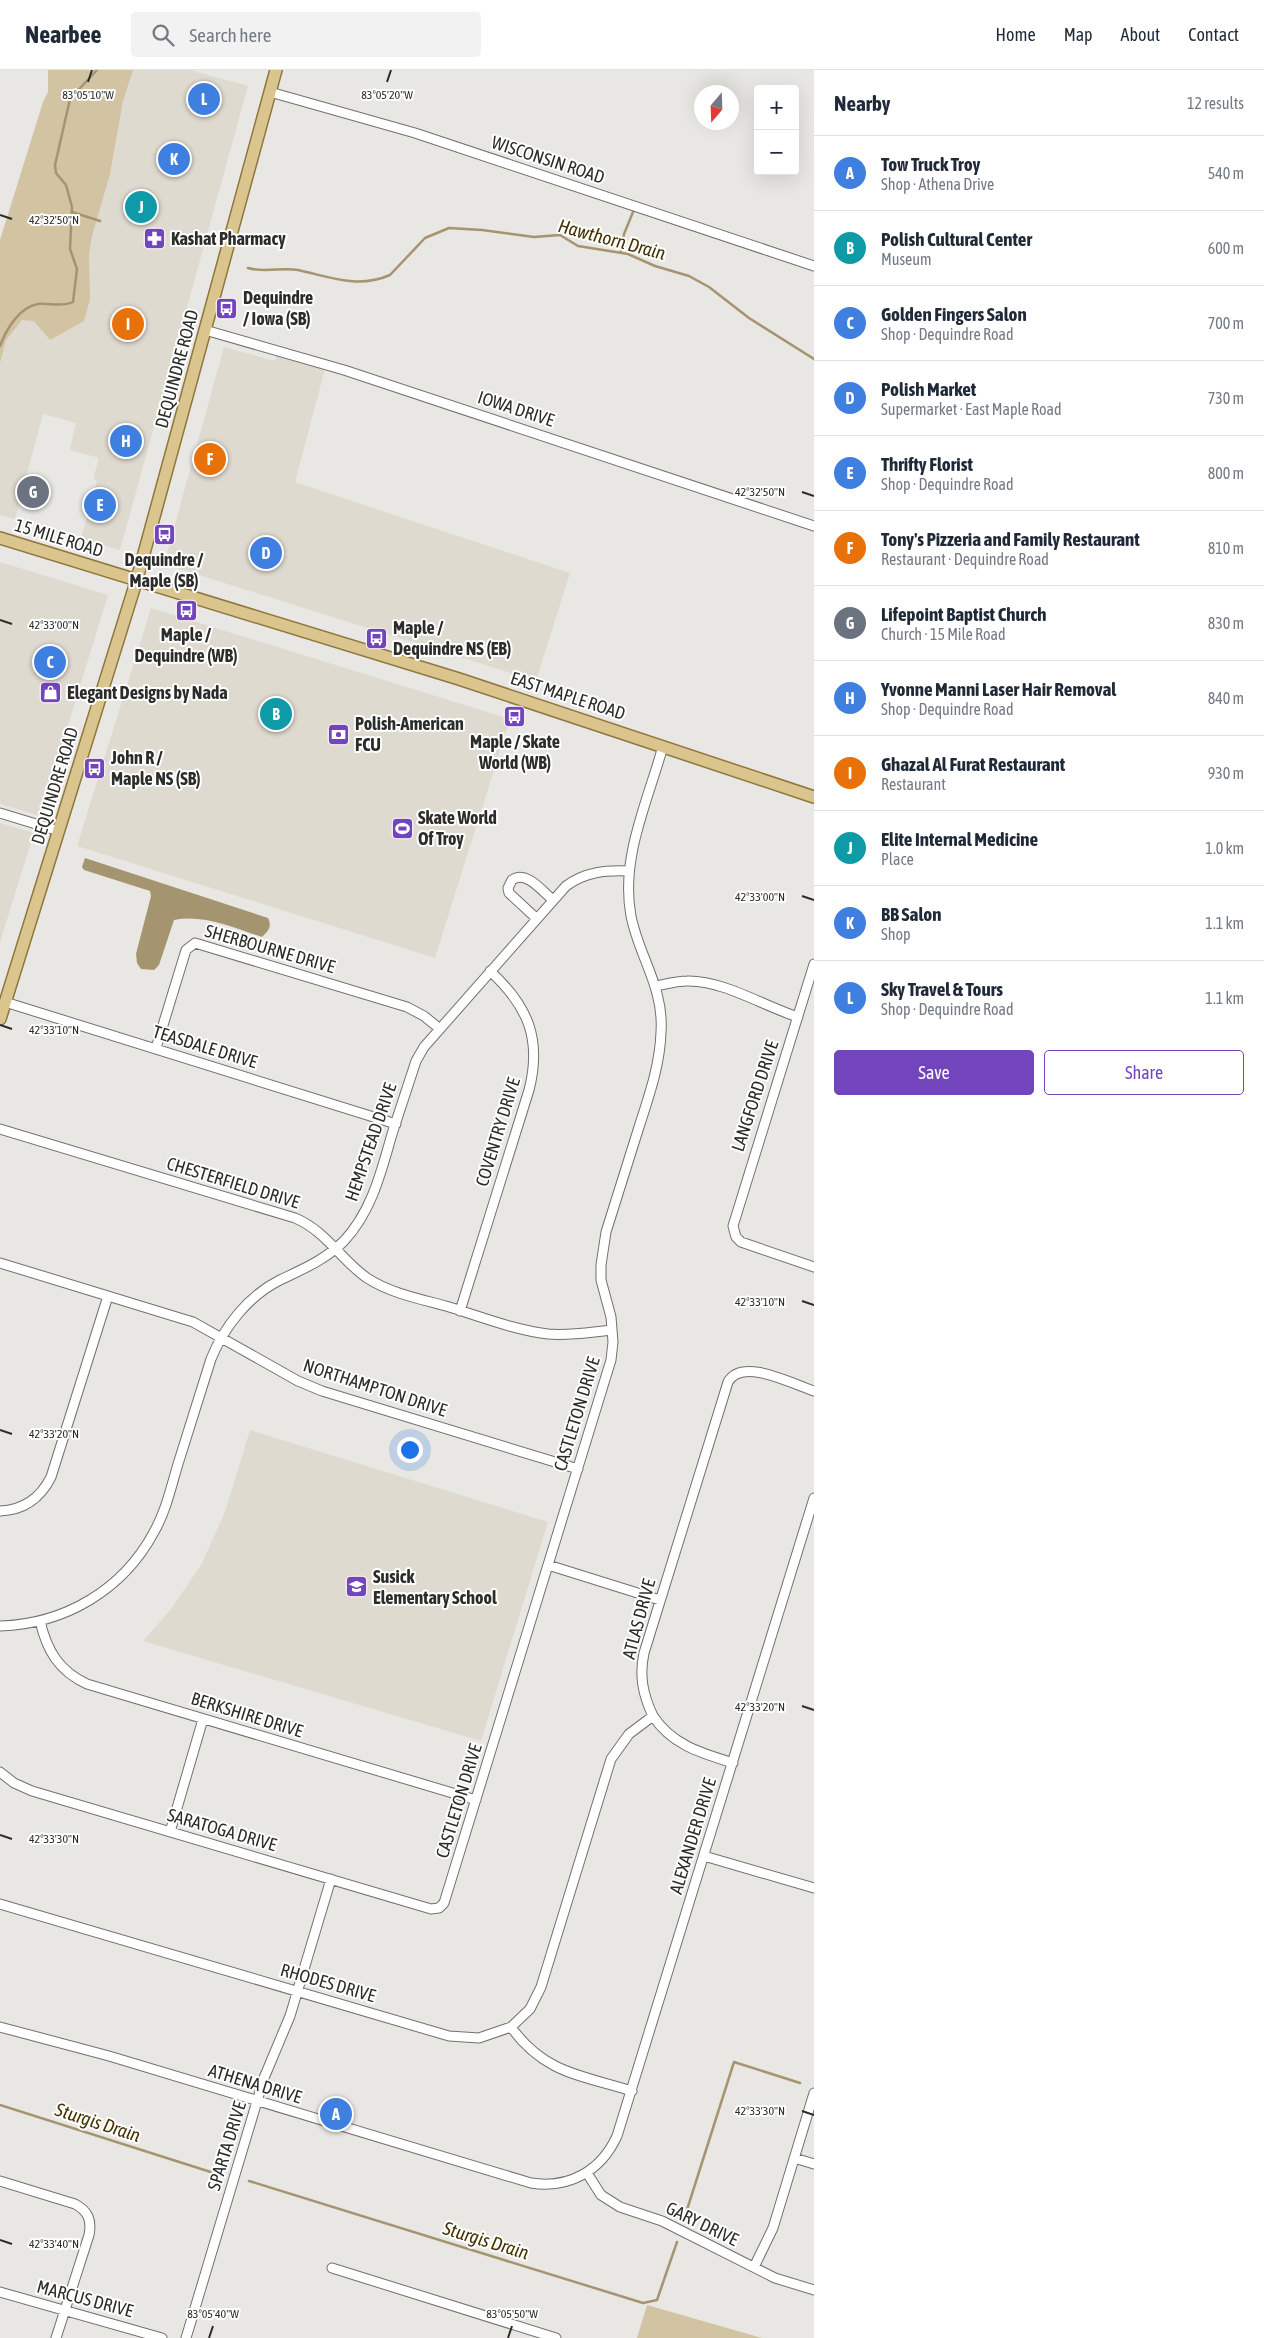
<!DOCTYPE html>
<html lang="en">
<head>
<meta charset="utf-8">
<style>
	body { margin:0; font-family:"Asap Condensed",sans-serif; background:#f2f2f3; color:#1f2937 }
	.controls { position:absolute; right:15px; top:15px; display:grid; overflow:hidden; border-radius:5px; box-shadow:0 5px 20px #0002 }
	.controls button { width:45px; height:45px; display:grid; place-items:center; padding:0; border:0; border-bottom:1px solid #e0e1e3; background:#fff; color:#1f2937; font:25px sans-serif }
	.compass { position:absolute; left:694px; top:15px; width:45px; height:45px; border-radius:50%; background:#fff; box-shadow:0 5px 20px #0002; rotate:199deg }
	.you { position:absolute; left:409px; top:1379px; width:18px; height:18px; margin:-12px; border:4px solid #fff; border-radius:50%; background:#1a73e8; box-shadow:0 0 0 8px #1a73e833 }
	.badge { display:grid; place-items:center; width:32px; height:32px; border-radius:50%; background:#7245bd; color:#fff; font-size:16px; font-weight:700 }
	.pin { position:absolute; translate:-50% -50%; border:2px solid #fff; box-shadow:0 1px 5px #0006 }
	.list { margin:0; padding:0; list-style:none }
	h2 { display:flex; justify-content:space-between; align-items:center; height:65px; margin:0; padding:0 20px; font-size:21px }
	h2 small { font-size:16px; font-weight:400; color:#747a83 }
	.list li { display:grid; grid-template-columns:32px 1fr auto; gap:15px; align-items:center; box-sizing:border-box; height:75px; padding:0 20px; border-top:1px solid #e0e1e3 }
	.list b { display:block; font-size:19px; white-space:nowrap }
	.list p { margin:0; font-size:16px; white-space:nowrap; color:#747a83 }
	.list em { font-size:16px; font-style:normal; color:#747a83 }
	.actions { display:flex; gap:10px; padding:15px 20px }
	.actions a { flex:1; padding:11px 0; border:1px solid #7245bd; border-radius:5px; text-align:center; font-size:18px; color:#7245bd }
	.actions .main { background:#7245bd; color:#fff }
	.icon { flex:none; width:28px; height:28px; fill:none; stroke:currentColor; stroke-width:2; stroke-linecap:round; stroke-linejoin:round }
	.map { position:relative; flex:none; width:814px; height:2268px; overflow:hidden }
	header { display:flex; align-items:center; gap:30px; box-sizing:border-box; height:70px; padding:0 25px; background:#fff; border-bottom:1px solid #e0e1e3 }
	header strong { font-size:24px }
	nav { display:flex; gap:28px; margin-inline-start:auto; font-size:18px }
	.search { width:350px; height:45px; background:#f2f2f3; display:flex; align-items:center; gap:12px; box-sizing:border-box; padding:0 18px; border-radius:5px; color:#747a83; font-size:19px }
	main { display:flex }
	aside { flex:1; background:#fff }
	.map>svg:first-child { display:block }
</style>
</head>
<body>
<header>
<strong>Nearbee</strong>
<div class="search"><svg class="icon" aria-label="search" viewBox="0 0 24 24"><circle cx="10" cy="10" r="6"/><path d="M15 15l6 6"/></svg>Search here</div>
<nav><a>Home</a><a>Map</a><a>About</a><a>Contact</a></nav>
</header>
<main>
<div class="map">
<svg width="814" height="2268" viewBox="0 0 814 2268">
	<rect width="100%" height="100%" fill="#e9e7e3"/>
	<!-- built -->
	<path fill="#dfdad0" d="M130,0H190L248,16L120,480L81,469L97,410L93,409L99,388L70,380L76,353L43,344L15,449L0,445V233Z
		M224,277L275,291L277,285L325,299L295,412L570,503L536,611L164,494Z
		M0,492L108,525L40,746L0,734Z
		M151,538L510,649L435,888L77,776Z
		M0,753L34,763L0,872Z
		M250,1360L548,1452L481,1671L143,1571L171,1539L201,1495L225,1442Z"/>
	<!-- green -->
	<path fill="#d2c3a2" d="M48,0H133L123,31L110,104L92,166L89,184L90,229L84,251L50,270L34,251L22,250L6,270L0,293V170L43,32L48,22Z
		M647,2235L762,2268H637Z"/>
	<!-- water -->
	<path fill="#a59470" d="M85,788L268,848C272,856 269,861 262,867C234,858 204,844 174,850L159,895L154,900L141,899L137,893L136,884L151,826L150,821L84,800L82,797Z"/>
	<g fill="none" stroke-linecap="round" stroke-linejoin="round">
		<!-- stream -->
		<path stroke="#a59470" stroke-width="2.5" d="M72,142L100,151
			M621,182L624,164L633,142
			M248,198C264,203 282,197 298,200C330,207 358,219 390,205L425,168L449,158L482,160L534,167L560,165L578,176L628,184L655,196L689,206L709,217L749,248L814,289
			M0,276C6,260 19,237 38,234C49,233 63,237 73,232L77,199L70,179L72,137L66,115L56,103L55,95L70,29L97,0
			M0,2035L217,2104
			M249,2111L643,2233L657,2230L677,2172
			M685,2146L734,1992L800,2013"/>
		<defs>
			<path id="minor" d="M270,22L415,63L814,196
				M205,260L344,300L814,456
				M0,743L59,761
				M536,848L509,823L508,818L512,810C526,800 541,820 552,829
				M814,894L733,1156L736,1167L741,1172L814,1197
				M656,916C666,914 677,911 687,911C723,910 763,936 798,947
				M5,932L396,1054
				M156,978L186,880L195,873L407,937L424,946L440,959
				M0,1059L295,1148C326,1161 341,1190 367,1208C390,1223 420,1229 446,1236C479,1246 514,1260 548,1264C570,1266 591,1262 612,1260
				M0,1193L193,1252L298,1311L322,1321L578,1399
				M460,1241L529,1020C542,969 528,936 490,901
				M0,1441C24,1440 41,1427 51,1407L108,1226
				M548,1495L660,1530
				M40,1551C47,1581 59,1601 87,1614L476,1730
				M0,1556C65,1554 123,1520 154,1462C166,1441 171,1417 178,1394C189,1359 200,1324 211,1289C224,1257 248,1226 280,1210C303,1199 325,1190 344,1171C372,1141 381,1102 392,1064C400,1040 408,1016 416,991L424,977L566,816C585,802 605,800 629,801
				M653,1646C672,1675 701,1683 733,1693
				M0,1702L14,1713L32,1721L431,1839L439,1838L444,1833L611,1290L613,1272L611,1247L601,1210V1195L606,1162C617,1127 628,1092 639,1057C649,1026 660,995 661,962C664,917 639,887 631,846C620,788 648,731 663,676
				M170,1762L203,1649
				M704,1786L814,1818
				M0,1834L449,1966L479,1968L511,1957C544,2003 580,2005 632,2021
				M0,1957L109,1986L531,2113C569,2119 601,2101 617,2066L814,1428
				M511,1957L530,1939L541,1917L611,1689L629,1664L653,1646C643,1625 639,1606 644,1583L728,1312C742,1287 793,1314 814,1321
				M794,2088L814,2094
				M587,2103L601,2125L620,2137L662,2151L775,2208L814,2220
				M0,2111L75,2134C88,2141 92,2150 89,2165L56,2268
				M754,2197L773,2158L814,2023
				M332,2198L556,2268
				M0,2222L162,2268
				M186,2268L264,2008L290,1946L331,1809"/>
			<path id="major" d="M0,468L459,609L814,727
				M0,949L137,509L276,0"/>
		</defs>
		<!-- minor casing -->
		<use href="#minor" stroke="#73716e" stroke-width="11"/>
		<!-- major casing -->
		<use href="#major" stroke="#8e763c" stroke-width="14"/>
		<!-- minor -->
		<use href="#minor" stroke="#fff" stroke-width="9"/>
		<!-- major -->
		<use href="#major" stroke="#dbc58f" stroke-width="11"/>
	</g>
	<!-- ticks -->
	<path fill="none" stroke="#2c2c2a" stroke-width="2" d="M88,12L92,0M387,12L391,0M0,145L12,149M802,422L814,426M0,550L12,554M802,826L814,830M0,955L12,959M802,1231L814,1235M0,1360L12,1364M802,1636L814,1640M0,1765L12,1769M802,2041L814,2045M0,2170L12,2174M209,2268L213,2256M508,2268L512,2256"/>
	<!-- icons -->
	<defs>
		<symbol id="pharmacy-square" viewBox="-11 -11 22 22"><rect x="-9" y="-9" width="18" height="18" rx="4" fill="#7245bd" stroke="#fff"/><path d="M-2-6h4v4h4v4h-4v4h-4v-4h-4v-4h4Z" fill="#fff"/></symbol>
		<symbol id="bus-square" viewBox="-11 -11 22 22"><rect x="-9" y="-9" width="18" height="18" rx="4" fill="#7245bd" stroke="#fff"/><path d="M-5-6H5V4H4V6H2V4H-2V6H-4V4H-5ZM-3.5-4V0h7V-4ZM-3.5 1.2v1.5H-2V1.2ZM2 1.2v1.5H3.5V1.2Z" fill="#fff"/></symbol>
		<symbol id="shop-square" viewBox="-11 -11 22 22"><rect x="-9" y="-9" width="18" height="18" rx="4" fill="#7245bd" stroke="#fff"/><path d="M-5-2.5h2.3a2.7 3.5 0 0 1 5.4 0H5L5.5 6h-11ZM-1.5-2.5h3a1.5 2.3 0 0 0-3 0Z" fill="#fff"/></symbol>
		<symbol id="bank-square" viewBox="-11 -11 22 22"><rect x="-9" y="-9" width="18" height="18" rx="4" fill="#7245bd" stroke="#fff"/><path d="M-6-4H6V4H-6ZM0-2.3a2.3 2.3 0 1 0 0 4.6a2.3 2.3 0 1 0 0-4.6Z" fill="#fff"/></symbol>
		<symbol id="stadium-square" viewBox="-11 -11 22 22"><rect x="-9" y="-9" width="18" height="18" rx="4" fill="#7245bd" stroke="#fff"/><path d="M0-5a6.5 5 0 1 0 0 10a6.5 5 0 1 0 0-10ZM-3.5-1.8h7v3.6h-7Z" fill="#fff"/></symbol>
		<symbol id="school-square" viewBox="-11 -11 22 22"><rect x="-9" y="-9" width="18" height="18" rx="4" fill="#7245bd" stroke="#fff"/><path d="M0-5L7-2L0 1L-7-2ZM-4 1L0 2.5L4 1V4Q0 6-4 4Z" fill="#fff"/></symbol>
	</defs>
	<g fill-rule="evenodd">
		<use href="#pharmacy-square" x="142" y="156" width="25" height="25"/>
		<use href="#bus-square" x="214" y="226" width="25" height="25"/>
		<use href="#bus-square" x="152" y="452" width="25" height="25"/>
		<use href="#bus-square" x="174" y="528" width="25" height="25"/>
		<use href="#bus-square" x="364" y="556" width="25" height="25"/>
		<use href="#shop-square" x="38" y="610" width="25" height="25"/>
		<use href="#bus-square" x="502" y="634" width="25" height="25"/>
		<use href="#bank-square" x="326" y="652" width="25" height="25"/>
		<use href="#bus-square" x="82" y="686" width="25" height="25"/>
		<use href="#stadium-square" x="390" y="746" width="25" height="25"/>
		<use href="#school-square" x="344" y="1504" width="25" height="25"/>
	</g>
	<g text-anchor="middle" stroke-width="4" stroke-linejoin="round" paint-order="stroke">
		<!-- street labels -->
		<g font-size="18" fill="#2c2c2a" stroke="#fff">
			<text transform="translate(548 90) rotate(18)" y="6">WISCONSIN ROAD</text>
			<text transform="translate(177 299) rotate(-75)" y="6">DEQUINDRE ROAD</text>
			<text transform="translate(516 339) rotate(18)" y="6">IOWA DRIVE</text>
			<text transform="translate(59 468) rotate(17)" y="6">15 MILE ROAD</text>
			<text transform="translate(568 626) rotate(18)" y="6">EAST MAPLE ROAD</text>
			<text transform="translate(55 716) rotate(-73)" y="6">DEQUINDRE ROAD</text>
			<text transform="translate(270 879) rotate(16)" y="6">SHERBOURNE DRIVE</text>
			<text transform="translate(205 977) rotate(17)" y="6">TEASDALE DRIVE</text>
			<text transform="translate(755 1026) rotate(-72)" y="6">LANGFORD DRIVE</text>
			<text transform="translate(498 1062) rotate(-73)" y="6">COVENTRY DRIVE</text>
			<text transform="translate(371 1072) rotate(-71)" y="6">HEMPSTEAD DRIVE</text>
			<text transform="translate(233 1113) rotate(17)" y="6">CHESTERFIELD DRIVE</text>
			<text transform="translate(375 1318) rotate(18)" y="6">NORTHAMPTON DRIVE</text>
			<text transform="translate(577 1344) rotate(-73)" y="6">CASTLETON DRIVE</text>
			<text transform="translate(639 1549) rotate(-75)" y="6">ATLAS DRIVE</text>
			<text transform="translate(247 1645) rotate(17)" y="6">BERKSHIRE DRIVE</text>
			<text transform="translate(459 1731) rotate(-73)" y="6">CASTLETON DRIVE</text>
			<text transform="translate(222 1760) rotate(16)" y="6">SARATOGA DRIVE</text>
			<text transform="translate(693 1766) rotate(-73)" y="6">ALEXANDER DRIVE</text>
			<text transform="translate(328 1913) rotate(16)" y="6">RHODES DRIVE</text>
			<text transform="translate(255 2014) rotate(17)" y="6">ATHENA DRIVE</text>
			<text transform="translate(227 2076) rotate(-73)" y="6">SPARTA DRIVE</text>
			<text transform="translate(702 2154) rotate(26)" y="6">GARY DRIVE</text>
			<text transform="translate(85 2229) rotate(15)" y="6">MARCUS DRIVE</text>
		</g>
		<!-- poi labels -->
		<g font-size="18" font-weight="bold" fill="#2c2c2a" stroke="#fff" text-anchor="start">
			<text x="171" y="175">Kashat Pharmacy</text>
			<text x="243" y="234">Dequindre<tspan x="243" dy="21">/ Iowa (SB)</tspan></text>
			<text x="164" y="496" text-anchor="middle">Dequindre /<tspan x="164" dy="21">Maple (SB)</tspan></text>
			<text x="393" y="564">Maple /<tspan x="393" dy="21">Dequindre NS (EB)</tspan></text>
			<text x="186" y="571" text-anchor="middle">Maple /<tspan x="186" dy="21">Dequindre (WB)</tspan></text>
			<text x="67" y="629">Elegant Designs by Nada</text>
			<text x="355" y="660">Polish-American<tspan x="355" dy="21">FCU</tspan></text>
			<text x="515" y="678" text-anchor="middle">Maple / Skate<tspan x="515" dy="21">World (WB)</tspan></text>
			<text x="111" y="694">John R /<tspan x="111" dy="21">Maple NS (SB)</tspan></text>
			<text x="418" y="754">Skate World<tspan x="418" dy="21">Of Troy</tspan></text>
			<text x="373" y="1513">Susick<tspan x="373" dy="21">Elementary School</tspan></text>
		</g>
		<!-- water labels -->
		<g font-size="19" font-style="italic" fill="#443201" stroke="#fff">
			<text transform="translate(612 169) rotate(15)" y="7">Hawthorn Drain</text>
			<text transform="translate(98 2052) rotate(18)" y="7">Sturgis Drain</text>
			<text transform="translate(486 2170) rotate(17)" y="7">Sturgis Drain</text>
		</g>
	</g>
	<g font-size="12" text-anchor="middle" fill="#2c2c2a" stroke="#fff" stroke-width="4" stroke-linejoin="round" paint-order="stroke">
		<text x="88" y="29">83°05'10"W</text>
		<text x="387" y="29">83°05'20"W</text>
		<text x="54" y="154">42°32'50"N</text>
		<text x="760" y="426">42°32'50"N</text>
		<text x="54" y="559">42°33'00"N</text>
		<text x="760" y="831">42°33'00"N</text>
		<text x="54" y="964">42°33'10"N</text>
		<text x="760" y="1236">42°33'10"N</text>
		<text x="54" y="1368">42°33'20"N</text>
		<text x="760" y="1641">42°33'20"N</text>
		<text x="54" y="1773">42°33'30"N</text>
		<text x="760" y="2045">42°33'30"N</text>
		<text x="54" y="2178">42°33'40"N</text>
		<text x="213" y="2248">83°05'40"W</text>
		<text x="512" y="2248">83°05'50"W</text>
	</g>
</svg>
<div class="controls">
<button>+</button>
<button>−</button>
</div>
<svg class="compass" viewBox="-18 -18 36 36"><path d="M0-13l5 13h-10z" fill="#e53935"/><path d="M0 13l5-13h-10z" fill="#747a83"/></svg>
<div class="you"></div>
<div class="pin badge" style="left:336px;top:2044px;background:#3f7fe0">A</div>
<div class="pin badge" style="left:276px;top:644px;background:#0f9aa8">B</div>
<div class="pin badge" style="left:50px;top:592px;background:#3f7fe0">C</div>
<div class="pin badge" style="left:266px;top:483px;background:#3f7fe0">D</div>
<div class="pin badge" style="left:100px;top:435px;background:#3f7fe0">E</div>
<div class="pin badge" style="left:210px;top:389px;background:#e8710a">F</div>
<div class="pin badge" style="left:33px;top:422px;background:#6b7280">G</div>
<div class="pin badge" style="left:126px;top:371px;background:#3f7fe0">H</div>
<div class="pin badge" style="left:128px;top:254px;background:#e8710a">I</div>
<div class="pin badge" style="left:141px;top:137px;background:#0f9aa8">J</div>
<div class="pin badge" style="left:174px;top:89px;background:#3f7fe0">K</div>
<div class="pin badge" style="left:204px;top:29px;background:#3f7fe0">L</div>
</div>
<aside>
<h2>Nearby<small>12 results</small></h2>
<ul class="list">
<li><span class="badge" style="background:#3f7fe0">A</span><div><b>Tow Truck Troy</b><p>Shop · Athena Drive</p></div><em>540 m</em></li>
<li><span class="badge" style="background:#0f9aa8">B</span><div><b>Polish Cultural Center</b><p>Museum</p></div><em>600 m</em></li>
<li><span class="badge" style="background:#3f7fe0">C</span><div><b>Golden Fingers Salon</b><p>Shop · Dequindre Road</p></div><em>700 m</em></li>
<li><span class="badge" style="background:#3f7fe0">D</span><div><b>Polish Market</b><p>Supermarket · East Maple Road</p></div><em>730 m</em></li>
<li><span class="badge" style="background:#3f7fe0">E</span><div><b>Thrifty Florist</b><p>Shop · Dequindre Road</p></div><em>800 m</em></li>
<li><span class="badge" style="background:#e8710a">F</span><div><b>Tony's Pizzeria and Family Restaurant</b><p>Restaurant · Dequindre Road</p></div><em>810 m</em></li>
<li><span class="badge" style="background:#6b7280">G</span><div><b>Lifepoint Baptist Church</b><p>Church · 15 Mile Road</p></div><em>830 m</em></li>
<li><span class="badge" style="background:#3f7fe0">H</span><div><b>Yvonne Manni Laser Hair Removal</b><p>Shop · Dequindre Road</p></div><em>840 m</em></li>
<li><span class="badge" style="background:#e8710a">I</span><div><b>Ghazal Al Furat Restaurant</b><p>Restaurant</p></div><em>930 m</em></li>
<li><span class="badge" style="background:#0f9aa8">J</span><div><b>Elite Internal Medicine</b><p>Place</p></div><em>1.0 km</em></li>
<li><span class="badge" style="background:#3f7fe0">K</span><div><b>BB Salon</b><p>Shop</p></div><em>1.1 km</em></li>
<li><span class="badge" style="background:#3f7fe0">L</span><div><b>Sky Travel &amp; Tours</b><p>Shop · Dequindre Road</p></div><em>1.1 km</em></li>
</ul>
<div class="actions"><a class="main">Save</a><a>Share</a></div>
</aside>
</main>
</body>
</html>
